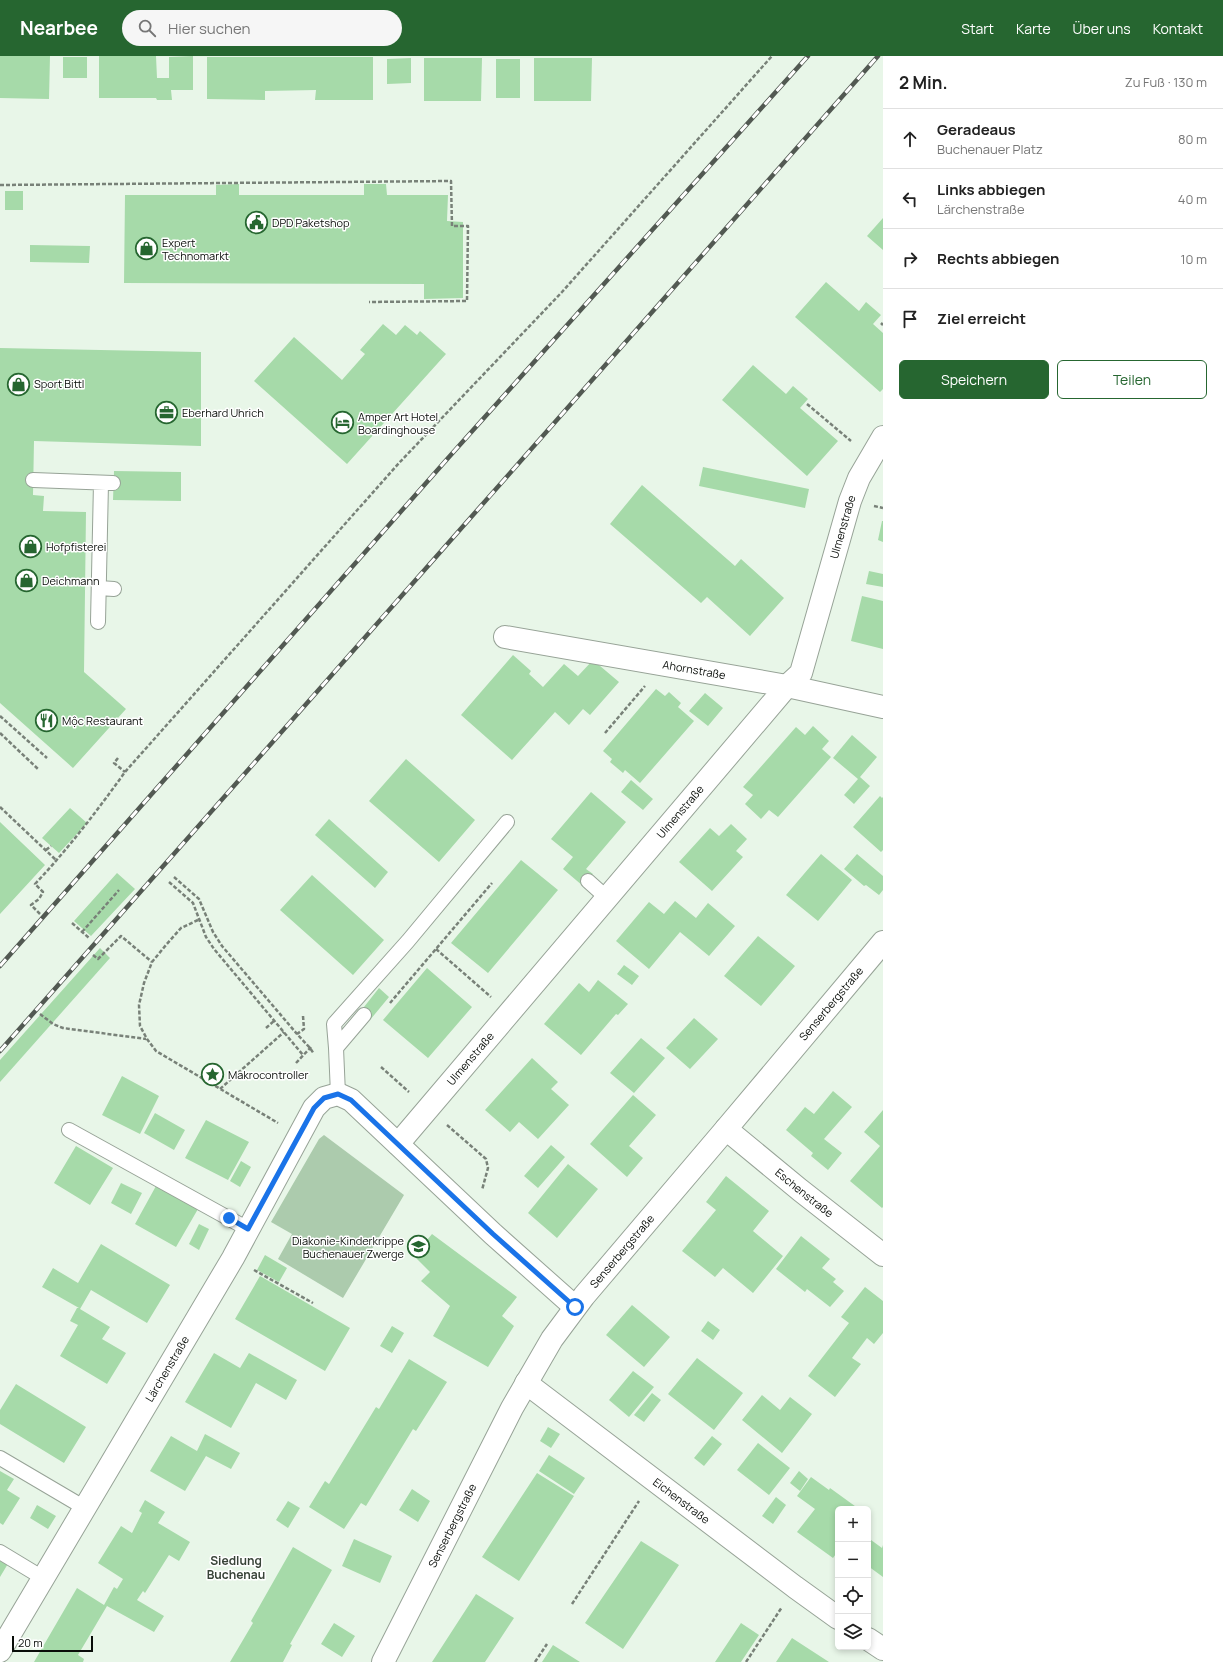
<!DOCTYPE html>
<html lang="de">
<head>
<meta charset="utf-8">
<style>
	body { margin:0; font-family:Manrope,sans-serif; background:#f6f6f6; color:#222 }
	.controls { position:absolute; right:12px; bottom:12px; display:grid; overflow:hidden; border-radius:6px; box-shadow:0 2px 6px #0003 }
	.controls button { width:36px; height:36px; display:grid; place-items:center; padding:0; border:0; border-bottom:1px solid #e0e0e0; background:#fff; color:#222; font:20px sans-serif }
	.scale { position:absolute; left:12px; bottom:10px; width:81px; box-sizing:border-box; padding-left:4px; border:2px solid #090d09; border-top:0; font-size:11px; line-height:14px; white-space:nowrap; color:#090d09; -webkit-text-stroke:3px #fff; paint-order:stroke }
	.stop { position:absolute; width:12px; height:12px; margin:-9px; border:3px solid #1a73e8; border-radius:50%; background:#fff }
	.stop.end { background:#1a73e8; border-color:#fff; box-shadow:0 1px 4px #0008 }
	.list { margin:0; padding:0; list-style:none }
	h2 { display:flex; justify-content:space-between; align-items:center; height:52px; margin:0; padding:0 16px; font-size:17px }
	h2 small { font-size:13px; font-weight:400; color:#767676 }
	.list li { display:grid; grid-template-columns:26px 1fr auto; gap:12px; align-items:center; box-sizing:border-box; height:60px; padding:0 16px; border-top:1px solid #e0e0e0 }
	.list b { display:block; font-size:15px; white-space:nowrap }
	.list p { margin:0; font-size:13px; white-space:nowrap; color:#767676 }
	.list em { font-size:13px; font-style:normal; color:#767676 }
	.actions { display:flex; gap:8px; padding:12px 16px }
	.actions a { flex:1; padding:9px 0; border:1px solid #266630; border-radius:6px; text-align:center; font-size:14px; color:#266630 }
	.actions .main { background:#266630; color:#fff }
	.icon { flex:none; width:22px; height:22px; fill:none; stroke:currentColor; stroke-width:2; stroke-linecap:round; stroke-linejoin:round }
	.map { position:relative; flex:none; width:883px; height:1606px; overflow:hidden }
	header { display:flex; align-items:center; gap:24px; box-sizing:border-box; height:56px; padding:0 20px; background:#266630; color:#fff }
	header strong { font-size:19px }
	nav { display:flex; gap:22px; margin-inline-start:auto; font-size:14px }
	.search { width:280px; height:36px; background:#f6f6f6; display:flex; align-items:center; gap:10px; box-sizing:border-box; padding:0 14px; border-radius:22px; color:#767676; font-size:15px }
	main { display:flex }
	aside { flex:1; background:#fff }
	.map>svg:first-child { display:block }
</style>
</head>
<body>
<header>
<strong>Nearbee</strong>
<div class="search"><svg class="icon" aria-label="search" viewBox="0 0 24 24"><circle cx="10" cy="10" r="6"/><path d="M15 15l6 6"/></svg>Hier suchen</div>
<nav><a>Start</a><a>Karte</a><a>Über uns</a><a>Kontakt</a></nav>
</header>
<main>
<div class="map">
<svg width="883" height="1606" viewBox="0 0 883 1606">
	<rect width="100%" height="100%" fill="#e8f6e8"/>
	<!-- green -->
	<path fill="#accbad" d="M324,1079L404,1139L343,1242L278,1203L292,1178L271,1166L319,1083Z"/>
	<!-- building -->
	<path fill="#a6daa9" d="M0,0H50L49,43L0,42Z
		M99,0H156L157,22H169V1L193,0V34H171L172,44H157L156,42H99Z
		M63,1H87V22H63Z
		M207,1H373V44H315L316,34L265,35V44L207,43Z
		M411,2V27L387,28V3Z
		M424,2H482L481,45H424Z
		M534,2H592L591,45H534Z
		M496,3H520V42H496Z
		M239,128V139H364V128H386L387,139H448L447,165L463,166V242L424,243V228L124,227L125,139H216V129Z
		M5,135H23V154H5Z
		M883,162V194L867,180Z
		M30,189L90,190L89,207L30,206Z
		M826,226L859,255L866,246L881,259L873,268L883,277V333L880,336L795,261Z
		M383,268L396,279L405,269L417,279L420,275L446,298L347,408L254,325L294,281L342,324L365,298L360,294Z
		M0,292L201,296V390L34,385L33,439L44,440L43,455L86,456L84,616L126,653L73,712L0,647Z
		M753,309L786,338L793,330L808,343L800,352L838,385L807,420L722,344Z
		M703,411L809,433L805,452L699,430Z
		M114,415L181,416V445L113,444Z
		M642,429L735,510L741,503L784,542L750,580L707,541L701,547L610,468Z
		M882,465H883V486L878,484Z
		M869,515L883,518V531L866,528Z
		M862,540L883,545V593L851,585Z
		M513,599L531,615L529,618L543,631L564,608L578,620L593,604L619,626L590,659L583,653L569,669L555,656L512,704L461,659Z
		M656,633L665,640L669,636L681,647L678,651L694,665L640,727L625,714L623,717L610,706L612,703L603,695Z
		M705,637L723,652L708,670L689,655Z
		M813,670L829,685L822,693L831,701L778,761L769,754L761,763L745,748L753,739L743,731L796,671L805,679Z
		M852,679L877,701L860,721L870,730L854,748L844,739L858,723L833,702Z
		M406,703L475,764L439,806L369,745Z
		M631,724L653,743L643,754L621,736Z
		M591,736L626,766L586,813L593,818L583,830L563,813L573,801L551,783Z
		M880,740L882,742L883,741V794L881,796L853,771Z
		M70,752L87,767L59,797L42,782Z
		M329,763L388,816L375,832L315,779Z
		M0,766L45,809L0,858Z
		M731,768L747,783L736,795L743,801L712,835L679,806L710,772L719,780Z
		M821,798L852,824L818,865L786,839Z
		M857,798L883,820V834L879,839L866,829L864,830L844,813Z
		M521,804L558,834L488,917L451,887Z
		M117,817L135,833L91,880L74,865Z
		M312,819L384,884L353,919L280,854Z
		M675,845L696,862L708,847L735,870L709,900L680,876L649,913L616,885L649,846L664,858Z
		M758,880L795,910L761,950L724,920Z
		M100,892L110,902L0,1026V1004Z
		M624,909L639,920L632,929L617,918Z
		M427,912L472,951L428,1002L383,964Z
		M598,924L628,948L618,959L616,958L581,999L544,968L579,927L589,936Z
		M379,932L389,941L370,964L360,956Z
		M694,962L718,983L690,1013L666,992Z
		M641,982L665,1002L634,1037L610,1017Z
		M532,1002L558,1026L551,1033L569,1049L538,1083L519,1066L510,1076L485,1054Z
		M122,1020L159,1040L140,1078L102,1059Z
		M833,1035L852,1051L824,1083L842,1097L828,1114L811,1100L813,1097L786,1074L805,1051L814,1058Z
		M633,1039L656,1059L629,1090L643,1102L627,1121L590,1088Z
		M883,1054V1151L882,1152L850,1125L880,1090L864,1076Z
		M155,1057L185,1074L174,1094L144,1077Z
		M206,1064L249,1086L228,1124L185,1102Z
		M551,1089L565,1101L538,1132L524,1120Z
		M76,1090L113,1112L90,1149L54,1127Z
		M241,1105L251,1111L240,1131L230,1125Z
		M568,1108L598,1133L557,1182L528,1157Z
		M726,1120L769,1155L753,1175L783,1200L753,1237L723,1212L715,1221L682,1195L716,1154L706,1146Z
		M121,1127L142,1137L131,1158L111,1147Z
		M156,1130L198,1153L176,1191L135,1168Z
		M199,1168L209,1173L199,1194L189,1188Z
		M432,1178L517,1241L502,1260L514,1270L488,1311L433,1280L450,1250L421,1225L430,1216L414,1200Z
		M801,1180L830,1203L822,1212L836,1223L833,1226L844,1235L830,1251L807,1233L805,1236L776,1213Z
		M101,1188L170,1229L147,1267L91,1234L80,1253L110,1271L102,1283L126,1297L107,1328L60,1300L78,1269L70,1265L77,1252H79L42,1231L53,1212L78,1227Z
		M265,1199L287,1212L279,1226L257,1214Z
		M260,1220L350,1272L325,1315L235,1263Z
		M865,1231L883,1245V1277L874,1288L867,1282L852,1302L861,1308L835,1341L808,1320L849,1267L841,1261Z
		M632,1249L670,1281L644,1311L606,1279Z
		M708,1265L720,1274L713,1284L701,1275Z
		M392,1270L404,1277L392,1297L380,1290Z
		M214,1297L240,1312L249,1297L297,1324L286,1344L256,1327L231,1372L185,1346Z
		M697,1302L743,1337L714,1374L668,1338Z
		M409,1303L447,1326L416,1375L413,1373L366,1450L361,1447L344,1473L309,1451L325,1425L329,1428L376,1351L379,1353Z
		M633,1315L654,1331L629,1361L609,1344Z
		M16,1328L86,1371L64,1407L0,1368V1354Z
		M652,1337L661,1344L644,1366L634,1359Z
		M762,1339L780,1354L790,1341L812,1358L782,1397L742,1364Z
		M548,1371L560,1378L551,1392L540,1385Z
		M205,1378L240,1397L231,1413L206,1400L185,1435L150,1415L171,1380L197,1395Z
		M712,1380L722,1388L704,1410L694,1402Z
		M758,1387L790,1412L769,1439L737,1414Z
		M549,1399L585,1422L574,1438L539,1415Z
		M0,1415L14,1423L7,1434L20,1442L3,1469L0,1467Z
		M799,1415L808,1423L800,1435L790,1427Z
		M537,1417L574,1440L519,1525L482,1501Z
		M811,1421L829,1434L830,1432L859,1453H838V1495L833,1502L797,1476L815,1453L797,1440Z
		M412,1433L430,1445L418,1466L399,1454Z
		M776,1441L786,1449L773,1468L762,1460Z
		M145,1444L165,1456L158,1467L190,1486L179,1505L169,1499L145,1537L143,1535L137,1544L164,1560L154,1576L107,1550L78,1599L84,1603L83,1606H34L77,1532L104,1549L114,1531L117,1533L123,1523L98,1507L121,1470L132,1477L142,1457L139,1455Z
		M288,1445L300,1452L288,1472L276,1464Z
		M37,1449L56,1460L48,1473L30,1462Z
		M354,1483L392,1500L380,1527L342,1510Z
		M871,1484L882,1492L883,1489V1521L868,1510V1488Z
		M641,1485L679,1509L623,1593L585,1567Z
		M293,1491L332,1514L290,1588L292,1589L283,1606H230L253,1567L251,1565Z
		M0,1501L9,1506L0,1521Z
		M476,1538L514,1562L485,1606H432Z
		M334,1567L355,1580L342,1601L321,1588Z
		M741,1567L759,1579L741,1606H715Z
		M792,1582L829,1606H776Z
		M553,1589L580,1606H542Z"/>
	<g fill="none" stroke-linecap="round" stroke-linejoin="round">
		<defs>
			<path id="lane" d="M33,424L113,427
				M99,532L114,533
				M98,566L101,427
				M588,825L607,842
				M336,992L334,968L408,885L507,766
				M338,1038L336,992L364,959
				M69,1074L248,1173
				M0,1402L85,1452
				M0,1496L43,1522"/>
			<g id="street">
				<path id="s1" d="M505,581L787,630L883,651"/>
				<path id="s2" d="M726,1073L800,1134L883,1199"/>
				<path id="s3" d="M398,1088L787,630L801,617L850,445L859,422L883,381"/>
				<path id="s4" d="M526,1327L795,1531L838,1562"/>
				<path d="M868,1583L883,1593"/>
				<path id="s5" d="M0,1595L233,1202L314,1052L324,1042L338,1038L351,1044L493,1178L575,1251"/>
				<path id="s6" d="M383,1606L512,1352L552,1283L584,1240L726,1073L883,886"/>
			</g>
		</defs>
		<!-- lane casing -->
		<use href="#lane" stroke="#97a397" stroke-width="16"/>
		<!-- street casing -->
		<use href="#street" stroke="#97a397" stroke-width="24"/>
		<!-- path -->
		<path stroke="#788178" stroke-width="2.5" stroke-dasharray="4 2" stroke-linecap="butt" d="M0,129L451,125L452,170H468L467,245L369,246
			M881,267L883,269
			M807,348L851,385
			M874,450L883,452
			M0,660L47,702
			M0,677L38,713
			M605,677L645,630
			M118,702L114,707L125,716
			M0,751L57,805
			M46,794L51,790
			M174,821L199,843L213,876L222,890L297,978
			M169,826L193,847L206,881L214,893L303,999
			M40,858L31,849L39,843L43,836L35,828C68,793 97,755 125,716L399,407L562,236L772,0
			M198,864L181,872L166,889L152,906L144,927L139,949L140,970L147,983L156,995L278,1067
			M72,867L89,882
			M82,876L119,834
			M436,893L491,941
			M93,899L98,903L121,880L152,906
			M390,947L492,827
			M40,958L53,968L63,972L146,983
			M303,960L304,973L297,978L310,992L314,998
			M266,972L274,965
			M296,1007L311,991
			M381,1011L409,1036
			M220,1033L284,976
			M447,1069L486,1103L488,1112L482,1134
			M254,1214L313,1247
			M572,1548L639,1445
			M535,1606L547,1588
			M746,1606L782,1551"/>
		<!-- lane -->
		<use href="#lane" stroke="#fff" stroke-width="14"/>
		<!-- street -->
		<use href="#street" stroke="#fff" stroke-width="22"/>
		<defs>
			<path id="rail" d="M0,910L449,401L808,0
				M0,995L878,0"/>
		</defs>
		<!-- rail casing -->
		<use href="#rail" stroke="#525952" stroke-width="4.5"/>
		<!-- rail -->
		<use href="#rail" stroke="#fff" stroke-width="3" stroke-dasharray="9" stroke-linecap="butt"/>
	</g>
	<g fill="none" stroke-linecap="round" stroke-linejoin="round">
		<!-- route -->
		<path stroke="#1a73e8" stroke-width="5" d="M229,1162L248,1173L314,1052L324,1042L338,1038L351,1044L493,1178L575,1251"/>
	</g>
	<!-- icons -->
	<defs>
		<symbol id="civic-ring" viewBox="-11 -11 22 22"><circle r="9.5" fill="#fff" stroke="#266630" stroke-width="1.5"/><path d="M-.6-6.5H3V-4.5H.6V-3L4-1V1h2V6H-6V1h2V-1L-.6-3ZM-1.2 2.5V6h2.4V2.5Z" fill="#266630"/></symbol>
		<symbol id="shop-ring" viewBox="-11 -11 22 22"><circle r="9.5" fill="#fff" stroke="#266630" stroke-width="1.5"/><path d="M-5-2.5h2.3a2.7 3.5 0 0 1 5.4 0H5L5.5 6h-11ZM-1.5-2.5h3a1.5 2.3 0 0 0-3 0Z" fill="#266630"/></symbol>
		<symbol id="office-ring" viewBox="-11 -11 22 22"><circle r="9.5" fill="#fff" stroke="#266630" stroke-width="1.5"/><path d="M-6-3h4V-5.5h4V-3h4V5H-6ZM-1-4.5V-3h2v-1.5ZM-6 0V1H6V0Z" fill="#266630"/></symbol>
		<symbol id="hotel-ring" viewBox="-11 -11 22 22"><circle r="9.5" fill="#fff" stroke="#266630" stroke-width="1.5"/><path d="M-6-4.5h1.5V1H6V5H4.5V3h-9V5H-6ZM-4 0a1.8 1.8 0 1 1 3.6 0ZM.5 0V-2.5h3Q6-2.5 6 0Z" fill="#266630"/></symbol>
		<symbol id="restaurant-ring" viewBox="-11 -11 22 22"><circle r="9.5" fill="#fff" stroke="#266630" stroke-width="1.5"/><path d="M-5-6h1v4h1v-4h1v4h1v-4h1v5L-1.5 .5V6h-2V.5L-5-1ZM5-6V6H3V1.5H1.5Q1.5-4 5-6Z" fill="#266630"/></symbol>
		<symbol id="sight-ring" viewBox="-11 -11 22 22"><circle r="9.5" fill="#fff" stroke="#266630" stroke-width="1.5"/><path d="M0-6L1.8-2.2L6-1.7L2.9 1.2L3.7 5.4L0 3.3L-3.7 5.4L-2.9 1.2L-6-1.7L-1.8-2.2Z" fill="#266630"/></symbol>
		<symbol id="school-ring" viewBox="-11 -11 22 22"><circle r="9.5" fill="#fff" stroke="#266630" stroke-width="1.5"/><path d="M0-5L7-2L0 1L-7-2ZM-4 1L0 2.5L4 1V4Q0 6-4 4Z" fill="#266630"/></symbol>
	</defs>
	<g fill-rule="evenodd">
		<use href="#civic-ring" x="244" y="154" width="25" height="25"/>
		<use href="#shop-ring" x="134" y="180" width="25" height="25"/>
		<use href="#shop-ring" x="6" y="316" width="25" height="25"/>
		<use href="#office-ring" x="154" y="344" width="25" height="25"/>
		<use href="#hotel-ring" x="330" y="354" width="25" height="25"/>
		<use href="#shop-ring" x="18" y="478" width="25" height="25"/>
		<use href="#shop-ring" x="14" y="512" width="25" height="25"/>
		<use href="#restaurant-ring" x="34" y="652" width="25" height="25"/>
		<use href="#sight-ring" x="200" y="1006" width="25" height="25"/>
		<use href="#school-ring" x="406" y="1178" width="25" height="25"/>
	</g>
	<g text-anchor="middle" stroke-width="3" stroke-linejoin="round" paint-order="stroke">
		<!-- poi labels -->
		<g font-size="11" fill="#090d09" stroke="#fff" text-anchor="start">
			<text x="272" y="171">DPD Paketshop</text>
			<text x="162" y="191">Expert<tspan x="162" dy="13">Technomarkt</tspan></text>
			<text x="34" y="332">Sport Bittl</text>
			<text x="182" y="361">Eberhard Uhrich</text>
			<text x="358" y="365">Amper Art Hotel<tspan x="358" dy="13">Boardinghouse</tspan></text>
			<text x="46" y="495">Hofpfisterei</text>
			<text x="42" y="529">Deichmann</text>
			<text x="62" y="669">Mộc Restaurant</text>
			<text x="228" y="1023">Makrocontroller</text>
			<text x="404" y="1189" text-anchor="end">Diakonie-Kinderkrippe<tspan x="404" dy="13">Buchenauer Zwerge</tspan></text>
		</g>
		<!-- street labels -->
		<g font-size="11" fill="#090d09" stroke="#fff">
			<text dy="4" stroke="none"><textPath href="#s3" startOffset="772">Ulmenstraße</textPath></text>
			<text dy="4" stroke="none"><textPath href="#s1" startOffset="192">Ahornstraße</textPath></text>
			<text dy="4" stroke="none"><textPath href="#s3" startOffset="436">Ulmenstraße</textPath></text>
			<text dy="4" stroke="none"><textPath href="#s6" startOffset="801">Senserbergstraße</textPath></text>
			<text dy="4" stroke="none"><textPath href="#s3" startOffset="112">Ulmenstraße</textPath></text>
			<text dy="4" stroke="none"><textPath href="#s2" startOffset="101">Eschenstraße</textPath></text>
			<text dy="4" stroke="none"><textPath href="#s6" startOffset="477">Senserbergstraße</textPath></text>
			<text dy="4" stroke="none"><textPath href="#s5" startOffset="328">Lärchenstraße</textPath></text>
			<text dy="4" stroke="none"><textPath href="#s4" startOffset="195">Eichenstraße</textPath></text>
			<text dy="4" stroke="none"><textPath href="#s6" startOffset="153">Senserbergstraße</textPath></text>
		</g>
		<!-- neighbourhood labels -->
		<g font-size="12" font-weight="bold" fill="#384338" stroke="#fff">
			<text x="236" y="1509">Siedlung<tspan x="236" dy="14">Buchenau</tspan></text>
		</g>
	</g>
</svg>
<div class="controls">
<button>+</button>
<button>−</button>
<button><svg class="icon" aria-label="locate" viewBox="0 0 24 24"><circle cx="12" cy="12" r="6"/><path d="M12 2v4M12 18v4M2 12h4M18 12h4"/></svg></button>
<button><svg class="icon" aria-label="layers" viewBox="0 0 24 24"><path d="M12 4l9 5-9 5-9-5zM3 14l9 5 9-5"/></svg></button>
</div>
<div class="scale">20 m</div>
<div class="stop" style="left:575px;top:1251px"></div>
<div class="stop end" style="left:229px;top:1162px"></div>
</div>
<aside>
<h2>2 Min.<small>Zu Fuß · 130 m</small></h2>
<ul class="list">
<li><svg class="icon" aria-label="ahead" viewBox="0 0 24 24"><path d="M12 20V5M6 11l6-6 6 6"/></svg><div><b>Geradeaus</b><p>Buchenauer Platz</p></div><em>80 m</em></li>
<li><svg class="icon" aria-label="left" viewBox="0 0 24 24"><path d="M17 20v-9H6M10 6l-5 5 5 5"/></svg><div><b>Links abbiegen</b><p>Lärchenstraße</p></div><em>40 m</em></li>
<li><svg class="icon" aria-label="right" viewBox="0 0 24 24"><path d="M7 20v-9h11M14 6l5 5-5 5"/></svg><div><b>Rechts abbiegen</b></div><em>10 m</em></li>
<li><svg class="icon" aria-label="arrive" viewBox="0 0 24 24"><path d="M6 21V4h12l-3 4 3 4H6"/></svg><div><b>Ziel erreicht</b></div></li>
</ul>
<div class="actions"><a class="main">Speichern</a><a>Teilen</a></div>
</aside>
</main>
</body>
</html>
